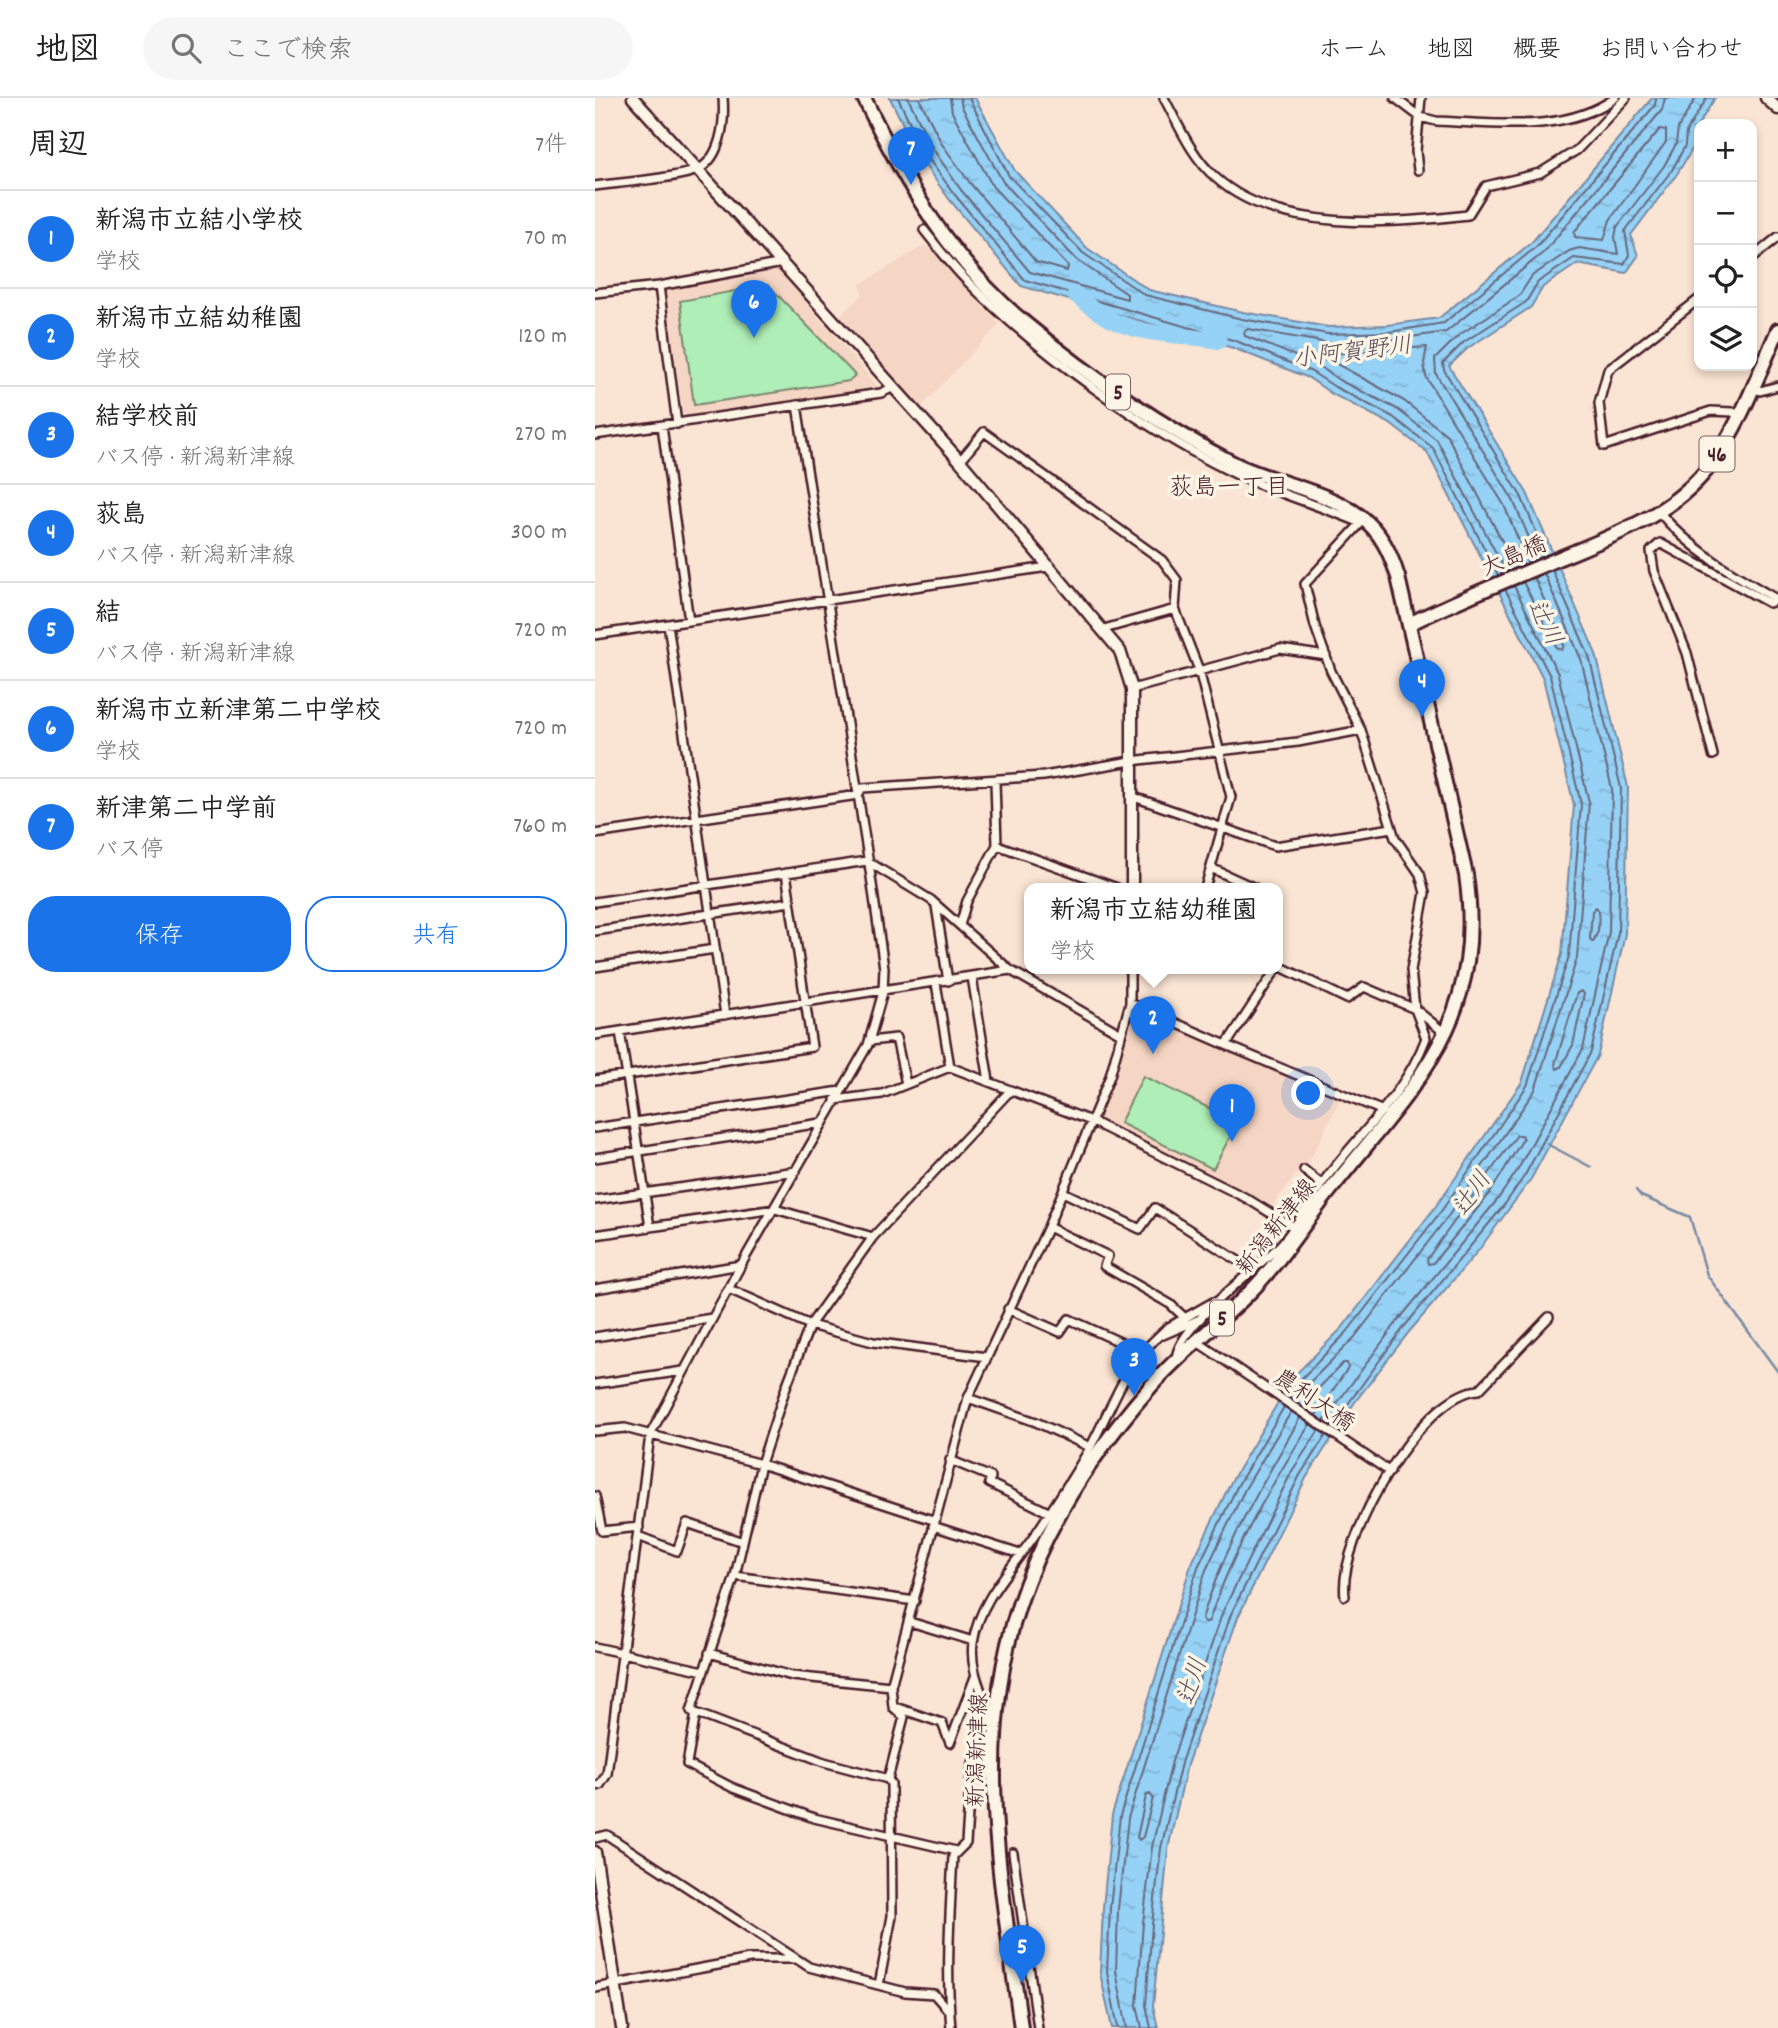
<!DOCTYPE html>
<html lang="ja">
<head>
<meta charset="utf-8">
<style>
	body { margin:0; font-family:Dekko,"Klee One",sans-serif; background:#f6f6f6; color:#222 }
	.controls { position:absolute; right:21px; top:21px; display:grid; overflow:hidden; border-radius:14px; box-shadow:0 4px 10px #0003 }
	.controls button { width:63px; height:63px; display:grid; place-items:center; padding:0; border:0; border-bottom:2px solid #e0e0e0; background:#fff; color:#222; font:35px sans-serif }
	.you { position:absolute; left:714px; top:996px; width:24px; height:24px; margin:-18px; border:5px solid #fff; border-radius:50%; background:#1a73e8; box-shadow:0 0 0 10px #1a73e833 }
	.badge { display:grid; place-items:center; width:46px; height:46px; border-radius:50%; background:#1a73e8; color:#fff; font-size:23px; font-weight:700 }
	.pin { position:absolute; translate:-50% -58px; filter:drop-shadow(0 2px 4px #0008) }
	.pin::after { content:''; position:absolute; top:37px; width:24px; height:21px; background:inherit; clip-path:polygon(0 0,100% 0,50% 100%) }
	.popup { position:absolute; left:429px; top:785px; width:259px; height:91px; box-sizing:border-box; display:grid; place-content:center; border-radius:14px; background:#fff; filter:drop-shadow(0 2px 5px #0005); font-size:23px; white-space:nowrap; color:#767676 }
	.popup b { font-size:26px; color:#222 }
	.popup::after { content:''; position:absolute; left:50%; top:100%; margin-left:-14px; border:14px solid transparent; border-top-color:#fff }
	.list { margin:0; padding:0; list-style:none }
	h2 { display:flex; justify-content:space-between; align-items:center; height:91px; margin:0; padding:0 28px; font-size:30px }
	h2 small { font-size:23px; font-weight:400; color:#767676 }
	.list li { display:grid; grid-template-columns:46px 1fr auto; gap:21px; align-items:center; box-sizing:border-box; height:98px; padding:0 28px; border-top:2px solid #e0e0e0 }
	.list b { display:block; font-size:26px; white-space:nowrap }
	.list p { margin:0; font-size:23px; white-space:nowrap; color:#767676 }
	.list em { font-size:23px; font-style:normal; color:#767676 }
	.actions { display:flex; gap:14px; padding:21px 28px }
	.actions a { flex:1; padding:16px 0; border:2px solid #1a73e8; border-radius:28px; text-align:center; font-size:24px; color:#1a73e8 }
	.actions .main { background:#1a73e8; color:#fff }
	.icon { flex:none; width:38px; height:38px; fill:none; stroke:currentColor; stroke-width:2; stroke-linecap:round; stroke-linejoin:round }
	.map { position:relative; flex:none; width:1183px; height:1930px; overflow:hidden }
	header { display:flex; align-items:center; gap:42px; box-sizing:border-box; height:98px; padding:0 35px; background:#fff; border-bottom:2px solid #e0e0e0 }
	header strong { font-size:33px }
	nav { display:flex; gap:38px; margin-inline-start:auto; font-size:24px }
	.search { width:490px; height:63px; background:#f6f6f6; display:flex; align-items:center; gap:18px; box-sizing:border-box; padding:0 24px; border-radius:38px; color:#767676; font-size:26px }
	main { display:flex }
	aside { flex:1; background:#fff }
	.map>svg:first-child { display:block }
</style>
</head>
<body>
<header>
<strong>地図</strong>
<div class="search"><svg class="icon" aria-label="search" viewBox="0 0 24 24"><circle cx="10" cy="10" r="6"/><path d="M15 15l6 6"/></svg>ここで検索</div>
<nav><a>ホーム</a><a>地図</a><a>概要</a><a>お問い合わせ</a></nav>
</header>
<main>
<aside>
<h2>周辺<small>7件</small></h2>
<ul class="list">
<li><span class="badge">1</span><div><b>新潟市立結小学校</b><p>学校</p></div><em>70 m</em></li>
<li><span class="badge">2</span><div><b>新潟市立結幼稚園</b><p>学校</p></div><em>120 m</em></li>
<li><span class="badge">3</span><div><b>結学校前</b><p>バス停 · 新潟新津線</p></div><em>270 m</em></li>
<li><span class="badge">4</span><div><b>荻島</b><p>バス停 · 新潟新津線</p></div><em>300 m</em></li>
<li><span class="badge">5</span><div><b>結</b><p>バス停 · 新潟新津線</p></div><em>720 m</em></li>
<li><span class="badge">6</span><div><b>新潟市立新津第二中学校</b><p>学校</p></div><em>720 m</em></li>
<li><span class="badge">7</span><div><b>新津第二中学前</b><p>バス停</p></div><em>760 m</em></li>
</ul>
<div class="actions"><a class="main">保存</a><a>共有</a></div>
</aside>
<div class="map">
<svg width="1183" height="1930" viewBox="0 0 1183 1930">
	<defs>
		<pattern id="water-ripples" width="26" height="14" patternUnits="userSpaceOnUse" patternTransform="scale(1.75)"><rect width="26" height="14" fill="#95d2f6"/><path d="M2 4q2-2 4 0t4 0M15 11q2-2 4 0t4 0" fill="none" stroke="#82b4d3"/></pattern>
	</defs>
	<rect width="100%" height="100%" fill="#fae4d3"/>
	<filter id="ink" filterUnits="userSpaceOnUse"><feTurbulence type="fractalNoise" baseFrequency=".0143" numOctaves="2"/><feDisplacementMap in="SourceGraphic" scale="14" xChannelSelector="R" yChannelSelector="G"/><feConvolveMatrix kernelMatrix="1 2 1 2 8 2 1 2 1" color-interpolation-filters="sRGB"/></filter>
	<g filter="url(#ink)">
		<!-- built -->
		<path fill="#f5d5c3" d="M330,147L404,226L326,309L243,220L268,197L265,187Z
			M182,171L285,291L93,319L88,314L69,190Z
			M539,910L745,1001L712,1068L704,1073L677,1107L503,1021Z"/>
		<!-- grass -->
		<path fill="#afefb7" stroke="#7c8771" stroke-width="2" d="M173,187L260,277L254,283L99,307L85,203Z
			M548,978L643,1024L618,1071L525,1025Z"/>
		<!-- water -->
		<path fill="url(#water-ripples)" stroke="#778aa5" stroke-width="2" d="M295,0H380L420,73L492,150L554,192L648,214L733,229L793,227L844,220L937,144L1057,0H1120L1097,37L1098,50L1082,76L1036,137L1043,158L1031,175L982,166L948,189L936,209L873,250L854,268L932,395L1001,556L1033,689L1030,836L1003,957L936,1081L883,1153L814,1234L760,1304L711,1380L643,1519L592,1667L573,1751L558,1908L563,1930H517L505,1875L508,1810L517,1717L596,1467L636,1384L698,1279L747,1230L841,1108L927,984L967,856L979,707L948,580L832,354L794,325L737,296L714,280L638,250L426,188L354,101L324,59Z"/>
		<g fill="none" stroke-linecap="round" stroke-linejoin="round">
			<!-- shore -->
			<path stroke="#68677c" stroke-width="2" d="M303,0L330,56L360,97L430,182L641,243L717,274L740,289L798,319L838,350L903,477
				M313,0L338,51L366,92L435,174L532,201V196L482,162L408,84L367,9L365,0
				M324,0L347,46L375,85L441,164L472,173L473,168L398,89L357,14L355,0
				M374,0L414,78L488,155L550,197L647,221L733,236L794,234L849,225L942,148L1060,7L1061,0
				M1065,31L1071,32V44L1015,122L1009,142L980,139L979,134Z
				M951,457L926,398L849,272L848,265L869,244L931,204L943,184L979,160L1029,166L1034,157L1030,133L1077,72L1090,48L1091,34L1112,0
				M943,461L918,402L841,276L840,261L864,237L924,198L937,178L974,153L984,150L1023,156L1020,139L1022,129L1069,68L1081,46L1083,30L1101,0
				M921,470L852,337L809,303L733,261V256L832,249L829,265L831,279L909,407L933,465
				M911,474L842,342L802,311L744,282L723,267L650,238L649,234L653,231L733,245L794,242L851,234L949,154L1067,12L1070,0
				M928,484L962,550L967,552L969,547L939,479
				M1001,809L1004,813L1003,833L998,844L995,841L997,813Z
				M987,893L989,896L978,947L966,969L962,971L960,966L982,895Z
				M922,1037H926L928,1041L895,1095L838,1165L833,1166L832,1161Z
				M694,1300L704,1283L752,1234L847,1112L932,988L974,858L986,706L955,578L910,491
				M701,1304L711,1288L759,1240L854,1117L940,992L982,860L994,704L963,576L919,488
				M710,1310L719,1295L748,1265H752L753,1270L721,1317
				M705,1320C668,1386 629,1448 607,1521L609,1525L614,1523C637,1454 676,1387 715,1326
				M729,1323L802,1224L903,1101L922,1073L988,951L1014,834L1017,691L986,561L949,475
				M737,1328L809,1229L910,1106L930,1077L996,954L1023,835L1026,690L994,558L957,472
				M555,1696L558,1700L548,1739L544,1742L542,1739L551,1698Z
				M523,1930L512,1874L515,1810L525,1718L603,1469L643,1387L689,1309
				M532,1930L521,1873L523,1811L533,1720L611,1472L650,1391L696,1314
				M547,1930L542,1907L548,1825L557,1749L577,1663L628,1513L697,1373L724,1332
				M556,1930L551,1907L557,1826L566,1750L586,1665L636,1516L705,1377L731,1337"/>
			<!-- stream -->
			<path stroke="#778aa5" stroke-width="2.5" d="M952,1046L996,1069
				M1041,1092L1046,1098L1095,1119L1112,1177L1183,1274"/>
			<!-- river -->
			<path stroke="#95d2f6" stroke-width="16" d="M480,196C529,241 563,233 624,243"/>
			<defs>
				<path id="minor" d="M569,0C584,28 597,59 621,80C682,135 798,126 873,117L891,88L945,75L982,52L1031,0
					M800,0L825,19L841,23C901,25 969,36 1020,0
					M823,72L821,53L826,0
					M0,88C22,85 85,80 102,72C126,61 130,24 128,0
					M329,132C342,148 355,166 370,181C442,255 557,338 651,381C689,397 728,409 766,425
					M1157,160L1183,139
					M64,188L82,326
					M0,195L64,188L188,165
					M1104,201L1013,272L1004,305L1009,348L1116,313L1138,314L1145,320
					M1158,289L1165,293L1183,288
					M67,328L94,523
					M0,337L286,295L299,289
					M365,363L389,334L567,462L582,482L580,511L604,572L636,699L610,790
					M1064,414C1097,453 1140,477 1183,502
					M73,526L130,917
					M509,531L580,511
					M0,537L453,469
					M537,591L685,551L731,558
					M1118,657L1092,555L1059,473L1056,453L1065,445L1174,505L1183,502
					M536,698L680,748L797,730
					M0,736L263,697L267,690L449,678L536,663L703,644L766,632
					M402,747L522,790
					M616,770L660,790
					M0,804L272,763L336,802L415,872L526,936
					M341,808L353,883
					M365,827L372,803L402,747L400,683
					M0,833L195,804
					M682,867L752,901L769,889L820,911L850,935
					M0,869L120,851
					M377,879L394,983
					M341,885L355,969
					M535,905L631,947L682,870
					M25,933L55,1129
					M0,937L415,872
					M275,943L301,940L311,986
					M631,947L788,1013
					M0,982L217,949L191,775
					M240,1002L287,996L355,969L496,1023L651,1100L698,1129L699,1127
					M0,1030L246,993
					M0,1060L226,1025
					M709,1072L726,1086
					M468,1094L545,1131L560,1110L656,1171
					M0,1102L201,1073
					M453,1129L513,1158L509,1168L575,1206L590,1220
					M0,1137L180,1111L278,1139
					M0,1191L146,1167
					M134,1191L215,1227L278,1244L392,1259
					M413,1211L465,1234L474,1221L547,1254L572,1230L618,1204
					M568,1237L605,1221
					M0,1239L117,1220
					M601,1243L795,1374
					M581,1261C583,1227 663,1171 687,1145C703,1128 712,1105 726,1087C762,1037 809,999 831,940L820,911L816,872L830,795L825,776L800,740L766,632L736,573L720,528L710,486L766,425L765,419
					M0,1286L88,1273
					M373,1300L441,1324L495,1349
					M0,1333L30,1330L166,1366L338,1422
					M355,1362L396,1379L394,1385L453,1414
					M0,1398L7,1433L44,1429
					M338,1428L425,1456
					M43,1438L82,1453L92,1425L148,1444
					M140,1478L320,1503
					M750,1498C742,1444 826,1295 884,1292L954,1219
					M315,1524L378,1543
					M0,1549L109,1573
					M114,1555L197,1578L296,1588
					M303,1610L347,1625L355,1645L380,1579
					M101,1615L229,1664L293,1681
					M397,1627C391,1599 374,1575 378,1545C384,1501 419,1469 442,1434C460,1407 480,1377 496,1348C513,1316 525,1283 547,1254
					M0,1688L5,1687L12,1676L55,1337L146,1167L273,947L288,894L289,870L276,779L202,307
					M0,1740L12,1737L214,1869L310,1894L339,1896L353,1912
					M361,1753L219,1720L138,1690L92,1666L101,1615L96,1613L140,1478L166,1366L191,1289L215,1227L278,1139L414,994
					M418,1755L443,1930
					M284,1887L297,1818L296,1686L293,1681L309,1619L298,1609L296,1588L373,1300L453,1129L515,978L535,905V870
					M0,1890L155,1861H201
					M356,1930C351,1872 355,1816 358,1758L371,1745L376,1673L392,1612"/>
				<path id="tertiary" d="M38,0L365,363L525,553L537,591V790
					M1171,0L1183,11
					M0,1754L27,1930"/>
				<path id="primary" d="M269,0C311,86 356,164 431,226C494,278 565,327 638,365C678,385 728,391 765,418C786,434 795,454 803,479L871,777C892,921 820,986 737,1090C708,1126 684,1166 651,1198C620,1229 585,1255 556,1288C501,1351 450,1427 424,1507C377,1649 407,1786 426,1930
					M814,526C862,502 911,483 960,462C1017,438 1079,417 1117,365C1146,325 1163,277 1183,232"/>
			</defs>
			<!-- minor casing -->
			<use href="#minor" stroke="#4a1f2b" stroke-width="12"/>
			<!-- tertiary casing -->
			<use href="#tertiary" stroke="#4a1f2b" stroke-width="15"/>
			<!-- primary casing -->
			<use href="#primary" stroke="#4a1f2b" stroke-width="18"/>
			<!-- minor -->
			<use href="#minor" stroke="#fcf5e5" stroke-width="7"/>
			<!-- tertiary -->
			<use href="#tertiary" stroke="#fcf5e5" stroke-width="10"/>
			<!-- primary -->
			<use href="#primary" stroke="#fcf5e5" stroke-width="12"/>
		</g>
	</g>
	<g text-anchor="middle" stroke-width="7" stroke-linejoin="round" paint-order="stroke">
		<!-- shield labels -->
		<g fill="#fcf5e5" stroke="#7f5f63" stroke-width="2">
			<rect x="511" y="276.5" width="24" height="35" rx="5"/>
			<rect x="1104.5" y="338.5" width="35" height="35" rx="5"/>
			<rect x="615" y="1202.5" width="24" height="35" rx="5"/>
		</g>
		<g font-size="21" font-weight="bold" fill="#4a1f2b">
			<text x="523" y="301">5</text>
			<text x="1122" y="363">46</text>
			<text x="627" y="1227">5</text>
		</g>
		<!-- street labels -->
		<g font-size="23" fill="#4a1f2b" stroke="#fcf5e5">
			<text transform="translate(918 457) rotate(-23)" y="8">大島橋</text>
			<text transform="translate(680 1128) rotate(-52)" y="8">新潟新津線</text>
			<text transform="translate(720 1301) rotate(34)" y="8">農利大橋</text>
			<text transform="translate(381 1652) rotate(-88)" y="8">新潟新津線</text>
		</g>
		<!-- water labels -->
		<g font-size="24" font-style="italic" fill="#5d4c5e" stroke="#fcf5e5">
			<text transform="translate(757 253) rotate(-7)" y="8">小阿賀野川</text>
			<text transform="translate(951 524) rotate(63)" y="8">辻川</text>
			<text transform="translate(876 1095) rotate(-55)" y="8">辻川</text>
			<text transform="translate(596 1583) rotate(-72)" y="8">辻川</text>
		</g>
		<!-- neighbourhood labels -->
		<g font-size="24" fill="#4a1f2b" stroke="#fcf5e5">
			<text x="634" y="396">荻島一丁目</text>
		</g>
	</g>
</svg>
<div class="controls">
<button>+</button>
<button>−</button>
<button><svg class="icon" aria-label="locate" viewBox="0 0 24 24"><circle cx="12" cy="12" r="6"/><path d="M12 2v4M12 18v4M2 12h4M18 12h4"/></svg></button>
<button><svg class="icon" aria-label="layers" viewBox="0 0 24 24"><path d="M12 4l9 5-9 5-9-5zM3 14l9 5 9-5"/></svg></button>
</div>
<div class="you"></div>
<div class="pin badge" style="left:637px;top:1044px">1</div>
<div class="pin badge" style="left:558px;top:956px">2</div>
<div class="popup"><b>新潟市立結幼稚園</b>学校</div>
<div class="pin badge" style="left:539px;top:1298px">3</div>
<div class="pin badge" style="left:827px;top:619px">4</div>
<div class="pin badge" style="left:427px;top:1885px">5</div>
<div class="pin badge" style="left:159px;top:240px">6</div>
<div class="pin badge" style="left:316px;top:87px">7</div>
</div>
</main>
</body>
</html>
